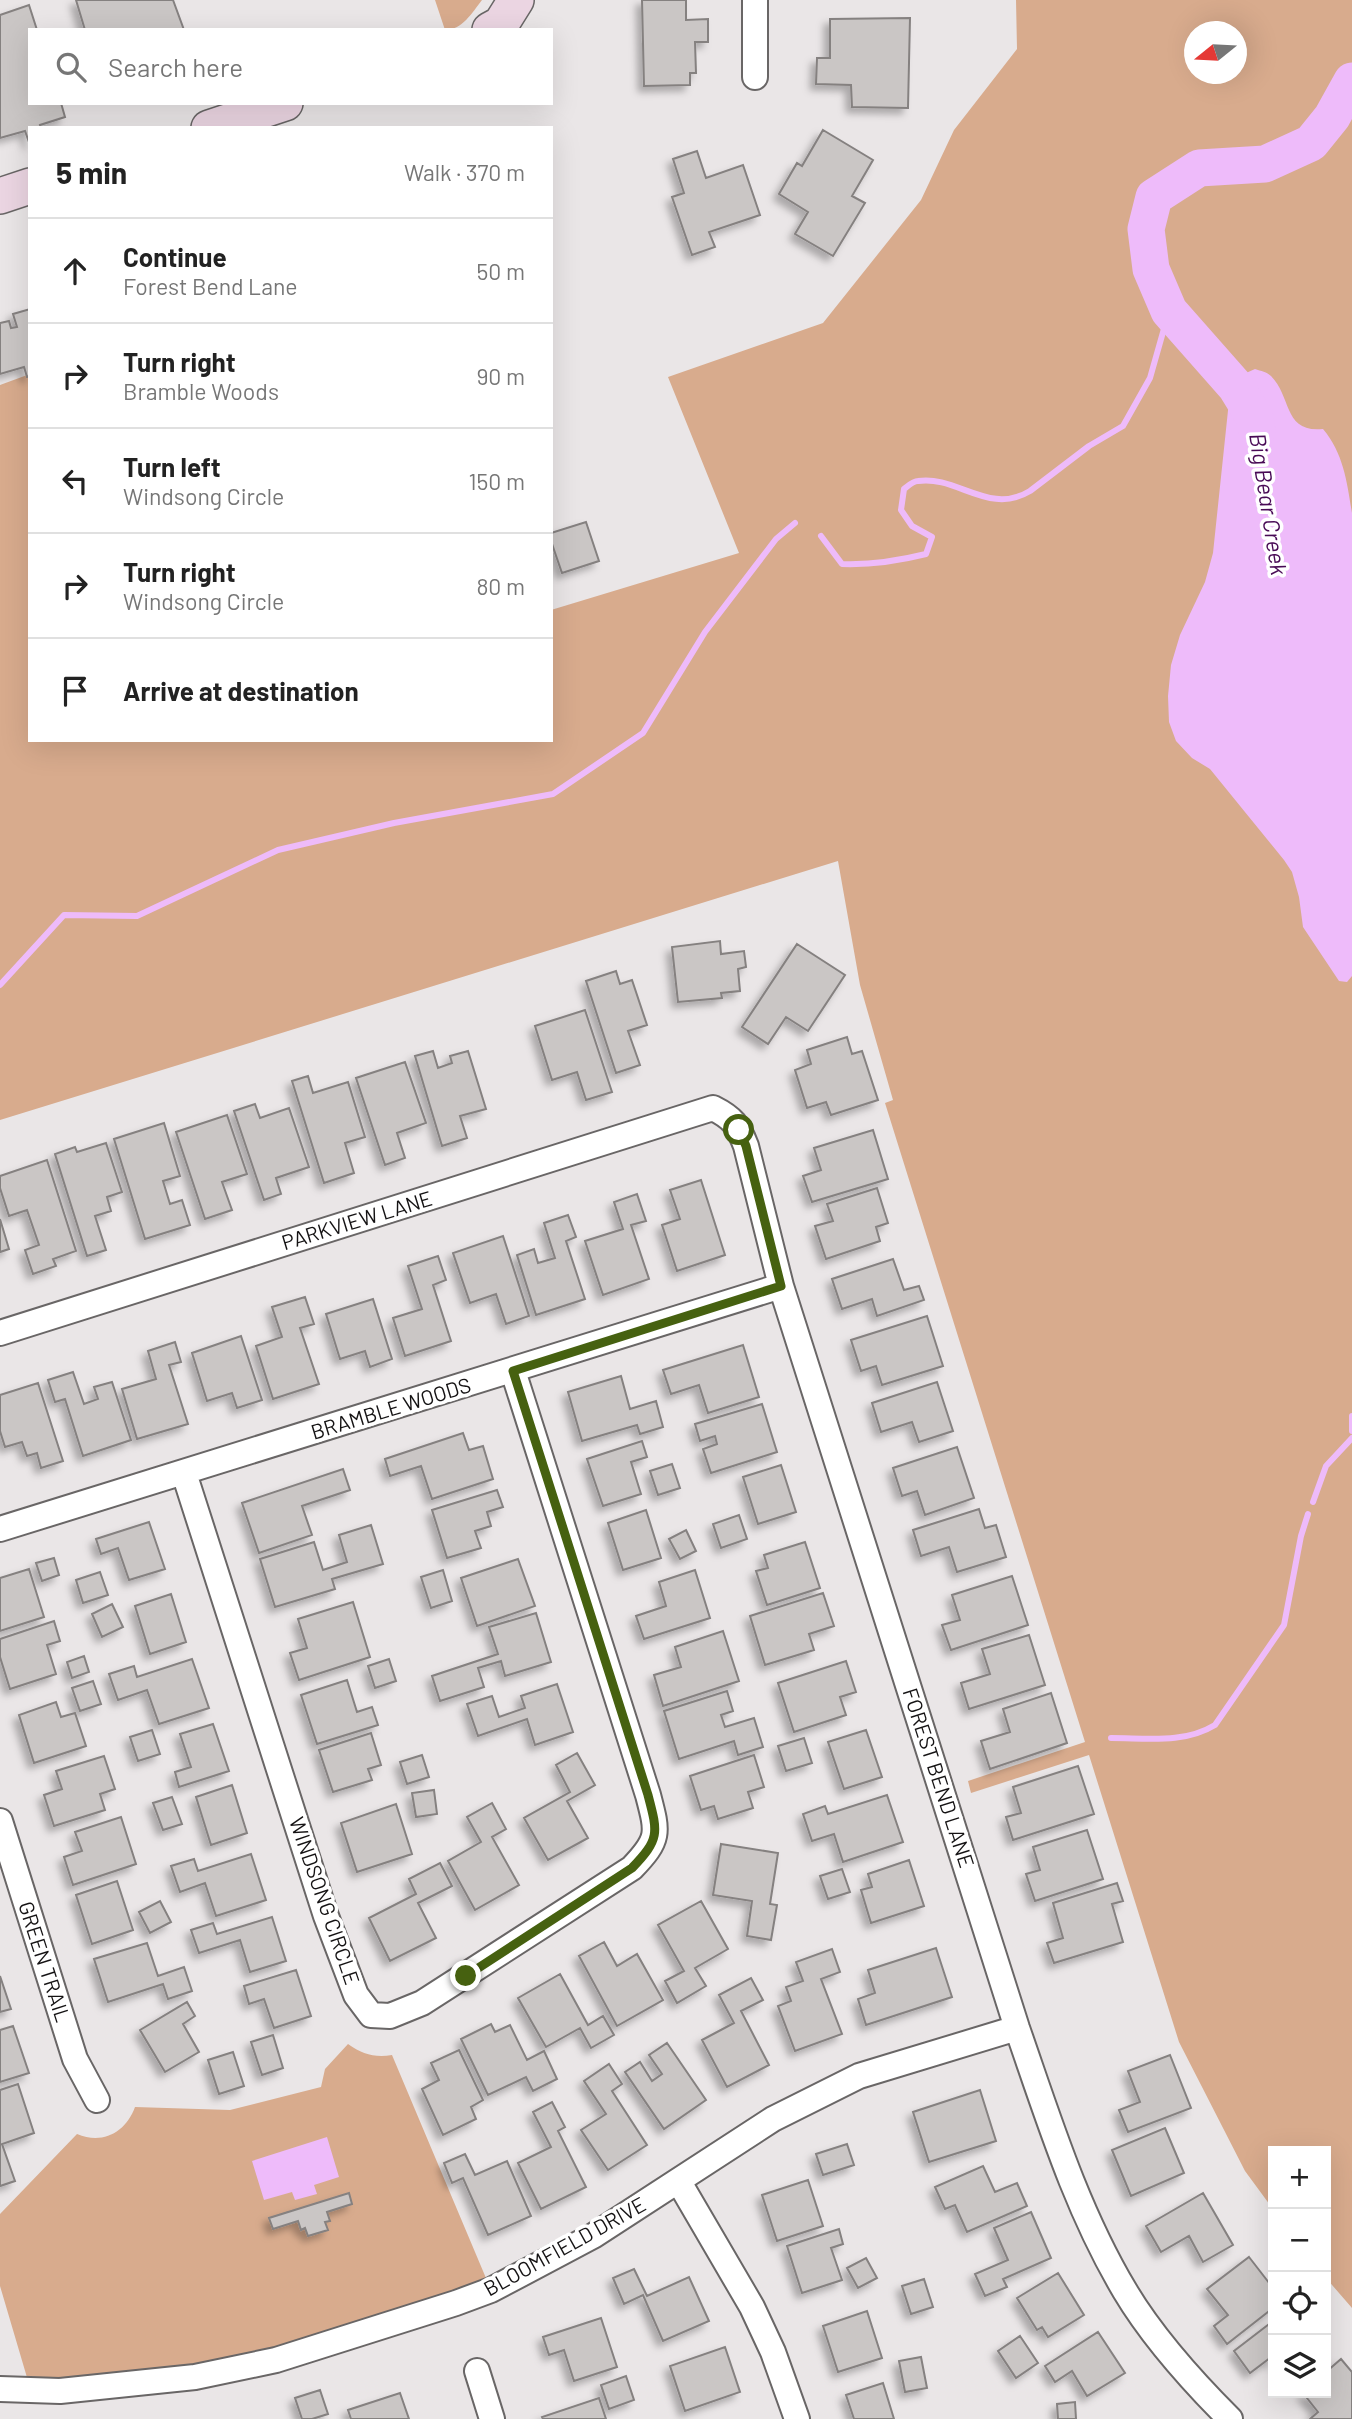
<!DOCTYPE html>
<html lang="en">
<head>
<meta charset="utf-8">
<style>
	body { margin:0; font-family:Barlow,sans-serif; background:#f6f6f6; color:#222 }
	.controls { position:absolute; right:21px; bottom:21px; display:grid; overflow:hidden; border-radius:0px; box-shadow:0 7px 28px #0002 }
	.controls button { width:63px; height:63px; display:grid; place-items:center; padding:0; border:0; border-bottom:2px solid #e0e0e0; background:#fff; color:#222; font:35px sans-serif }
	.compass { position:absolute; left:1184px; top:21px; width:63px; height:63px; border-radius:50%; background:#fff; box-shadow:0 7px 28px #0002; rotate:252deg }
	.stop { position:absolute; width:21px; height:21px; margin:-16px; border:5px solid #466110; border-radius:50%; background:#fff }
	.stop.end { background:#466110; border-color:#fff; box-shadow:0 2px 7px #0008 }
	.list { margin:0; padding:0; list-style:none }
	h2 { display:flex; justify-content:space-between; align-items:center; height:91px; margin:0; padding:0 28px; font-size:30px }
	h2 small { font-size:23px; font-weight:400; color:#767676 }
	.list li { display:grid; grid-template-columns:46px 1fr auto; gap:21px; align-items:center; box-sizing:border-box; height:105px; padding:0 28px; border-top:2px solid #e0e0e0 }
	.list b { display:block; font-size:26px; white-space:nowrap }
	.list p { margin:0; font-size:23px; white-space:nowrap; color:#767676 }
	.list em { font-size:23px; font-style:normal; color:#767676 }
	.icon { flex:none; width:38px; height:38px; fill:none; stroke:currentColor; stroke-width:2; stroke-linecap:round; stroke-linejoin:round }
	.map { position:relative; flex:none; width:1352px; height:2419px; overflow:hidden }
	.search { position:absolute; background:#fff; box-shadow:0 7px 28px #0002; left:28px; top:28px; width:525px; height:77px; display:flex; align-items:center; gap:18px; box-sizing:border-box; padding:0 24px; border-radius:0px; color:#767676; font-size:26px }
	.panel { position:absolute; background:#fff; box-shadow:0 7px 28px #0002; left:28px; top:126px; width:525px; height:616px; border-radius:0px }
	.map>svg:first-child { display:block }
</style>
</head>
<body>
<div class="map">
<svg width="1352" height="2419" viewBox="0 0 1352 2419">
	<defs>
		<filter id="shadow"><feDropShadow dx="-5.5" dy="5.5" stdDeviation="3.5" flood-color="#0004"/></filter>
	</defs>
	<rect width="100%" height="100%" fill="#eae6e7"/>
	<!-- green -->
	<path fill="#d8ab8d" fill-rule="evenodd" d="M435,0H482C472,13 462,30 445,30Z
		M1016,0H1352V2308L1326,2278V2151H1273V2209L1245,2171L1179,2042L1089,1755L971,1793L968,1781L1085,1742L885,1103L893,1100L860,985L838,861L0,1120V385L30,374V740H551V610L739,553L668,377L823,323L921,200L954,130L1017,49ZM1194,32H1236V74H1194Z
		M348,2044C362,2054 375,2058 392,2055L491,2290L322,2347L31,2391L0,2286V2214L77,2134C103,2145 126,2132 135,2107L230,2110L321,2087L325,2069Z"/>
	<!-- water -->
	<path fill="#eebbfa" d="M1255,369C1261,371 1267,372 1271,376C1292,397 1283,433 1323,429C1344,454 1347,483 1352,513V976L1347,982L1339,981L1303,927L1299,897L1292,872L1284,860L1210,769L1192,758L1176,741L1169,722L1168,696L1171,665L1180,635L1205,582L1213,553L1229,401L1246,373Z
		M327,2137L339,2177L314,2185L317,2194L295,2200L292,2192L264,2200L252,2161Z"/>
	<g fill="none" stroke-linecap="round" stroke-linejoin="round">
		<!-- stream -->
		<path stroke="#eebbfa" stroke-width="6" d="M821,536L842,564C871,565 898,561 926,554L932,537L912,526L901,510L904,489C908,486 913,481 918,481C957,475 989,516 1030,491L1089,446L1123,426L1150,378L1169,311
			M0,985L64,915L137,916L278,850L394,823L553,794L643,733L705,632L776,539L795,523
			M1352,1416V1431
			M1313,1502L1326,1466L1352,1438
			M1111,1738C1147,1738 1184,1744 1215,1725L1284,1625L1301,1536L1308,1514"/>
		<!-- river -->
		<path stroke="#eebbfa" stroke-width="37" d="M1257,431L1255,418L1236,387L1169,311L1151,269L1146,229L1154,197L1199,168L1265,164L1311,143L1332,117L1352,81"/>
	</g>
	<!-- building -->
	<path fill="#cac6c5" stroke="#858180" stroke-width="2" filter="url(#shadow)" d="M76,0H173L184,30H85Z
		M642,0H686V20L708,19V42H695L696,73H690V85L644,86Z
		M29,5L37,30H30V103H61L65,117L40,125L41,128H30V145L25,131L0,138V15Z
		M910,18L908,108L852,107L851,85L816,84L817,58H830V19Z
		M823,130L873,160L852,196L865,203L833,256L795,234L808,212L779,194L797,163L802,166Z
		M697,151L706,178L743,165L760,215L709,232L715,247L692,255L672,197L684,193L673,159Z
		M30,309V376L27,377L24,367L0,374V323L9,321L11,328L17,327L13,314Z
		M586,522L599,561L562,573L551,541V533Z
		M720,941L721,954L744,951L746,967L738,969L740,991L721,993L722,998L678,1002L672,947Z
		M797,944L845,975L808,1031L786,1017L768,1044L742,1027Z
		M616,971L620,984L632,980L647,1025L628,1031L640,1065L616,1073L586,981Z
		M585,1010L612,1092L586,1100L577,1072L552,1080L535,1026Z
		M847,1037L852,1054L862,1051L878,1100L831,1115L826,1102L807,1108L795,1070L811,1064L807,1050Z
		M433,1051L438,1068L452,1063L450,1056L468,1051L486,1109L460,1116L467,1138L442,1146L415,1056Z
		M405,1062L426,1123L397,1133L405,1158L385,1165L356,1078Z
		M308,1076L313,1093L348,1082L365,1137L345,1143L354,1173L324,1183L292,1081Z
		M255,1104L260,1118L289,1108L309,1167L276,1178L281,1194L264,1200L234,1111Z
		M227,1115L247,1174L222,1182L232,1210L205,1219L176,1132Z
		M164,1123L180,1176L163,1181L170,1204L182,1200L190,1225L145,1239L114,1139Z
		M873,1130L888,1179L812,1202L803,1176L821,1170L814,1148Z
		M106,1143L122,1192L107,1197L111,1211L95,1216L106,1250L87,1256L55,1154L75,1147L77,1152Z
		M47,1160L76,1251L53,1259L56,1266L33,1274L25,1250L39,1245L27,1210L9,1216L0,1188V1176Z
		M701,1180L725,1255L677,1271L662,1225L680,1219L670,1190Z
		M877,1188L888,1223L876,1227L880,1241L826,1259L815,1226L833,1221L827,1204Z
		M637,1194L646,1221L631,1225L649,1279L603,1295L585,1241L623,1229L614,1202Z
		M568,1215L576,1237L566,1241L585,1299L536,1315L517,1255L534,1249L538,1263L555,1258L544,1223Z
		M0,1219L9,1249L0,1252Z
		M503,1236L529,1316L506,1324L496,1294L470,1303L453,1253Z
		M438,1256L446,1280L433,1285L451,1341L405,1356L393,1318L422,1309L408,1266Z
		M893,1259L904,1290L919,1286L924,1300L877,1316L872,1299L842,1309L832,1279Z
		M305,1297L314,1324L300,1328L319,1384L273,1399L256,1346L282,1337L272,1307Z
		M373,1299L392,1359L370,1367L365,1351L340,1359L326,1314Z
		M927,1316L943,1366L882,1385L876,1366L861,1371L851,1340Z
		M241,1336L262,1400L237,1408L232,1393L207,1401L192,1353Z
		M175,1342L181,1362L169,1365L188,1424L137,1439L122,1389L156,1379L148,1351Z
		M743,1345L759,1397L708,1413L699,1385L671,1394L663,1370Z
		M73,1372L84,1404L98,1399L94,1387L112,1382L131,1440L83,1456L65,1399L55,1402L48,1380Z
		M621,1376L630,1409L656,1401L663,1427L640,1434L637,1425L582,1441L568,1392Z
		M937,1382L953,1431L919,1442L912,1422L881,1432L872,1403Z
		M38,1383L63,1461L41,1468L37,1453L27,1456L22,1442L5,1447L0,1431V1395Z
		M762,1404L777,1452L711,1473L703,1449L717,1444L715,1436L700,1441L695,1424Z
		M463,1433L469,1450L483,1446L493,1479L432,1499L421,1466L390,1476L385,1459Z
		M642,1441L647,1457L631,1462L641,1494L603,1506L587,1459Z
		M957,1447L974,1498L925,1515L917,1491L902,1496L893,1468Z
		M672,1464L680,1488L658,1495L650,1471Z
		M781,1465L796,1512L758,1524L743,1477Z
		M343,1469L350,1490L302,1506L312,1535L259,1553L242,1503Z
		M497,1490L503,1507L487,1512L491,1526L475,1531L481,1548L447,1558L432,1510Z
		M979,1509L985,1528L996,1525L1006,1557L957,1572L949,1547L921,1556L913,1530Z
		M646,1510L661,1558L623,1570L608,1523Z
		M739,1515L747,1539L721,1548L713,1524Z
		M149,1522L165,1569L129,1580L118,1548L101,1554L96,1539Z
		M371,1525L383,1564L332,1579L335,1589L275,1607L260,1559L314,1542L323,1570L347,1562L339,1535Z
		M686,1530L696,1551L680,1559L669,1539Z
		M805,1542L820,1588L767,1605L756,1571L768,1568L764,1555Z
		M54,1558L59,1575L42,1581L36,1563Z
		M518,1559L535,1606L477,1626L461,1578Z
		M29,1569L44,1617L0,1631V1578Z
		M443,1570L452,1601L431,1608L421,1577Z
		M695,1570L710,1618L644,1639L636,1616L666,1606L659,1582Z
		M100,1572L108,1595L83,1603L76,1580Z
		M1012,1576L1028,1625L951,1650L942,1625L960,1620L952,1595Z
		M823,1593L834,1626L809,1634L814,1650L765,1665L750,1616Z
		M171,1594L186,1642L150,1654L135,1606Z
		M353,1602L370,1657L299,1680L290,1653L307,1648L298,1619Z
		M112,1604L123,1627L102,1637L92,1614Z
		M536,1613L551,1662L505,1676L501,1661L478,1668L484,1687L440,1701L432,1676L498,1654L489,1627Z
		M54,1621L60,1641L47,1645L56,1674L10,1689L0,1657V1639Z
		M723,1631L739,1681L663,1706L654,1675L681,1667L675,1647Z
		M1029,1635L1045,1685L969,1709L961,1683L990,1674L982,1649Z
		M84,1656L89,1672L72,1678L67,1662Z
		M192,1659L209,1708L159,1724L147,1690L118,1700L109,1674L134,1666L137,1677Z
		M389,1659L396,1681L375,1688L368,1666Z
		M846,1661L856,1692L840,1697L846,1715L794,1732L778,1683Z
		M347,1680L357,1712L372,1707L378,1725L317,1744L301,1695Z
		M93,1681L101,1704L80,1711L72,1688Z
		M557,1684L573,1732L535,1745L527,1719L478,1736L467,1704L492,1696L499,1717L525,1708L521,1696Z
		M727,1691L733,1711L721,1715L725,1727L754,1718L763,1747L738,1755L734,1741L679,1759L664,1711Z
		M1051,1693L1067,1743L990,1769L981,1741L1010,1732L1003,1709Z
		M56,1702L61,1717L75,1713L86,1746L34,1763L19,1715Z
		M213,1724L229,1771L179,1787L175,1772L191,1767L180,1734Z
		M152,1730L160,1754L138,1761L130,1737Z
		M866,1730L882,1777L844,1789L828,1742Z
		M371,1733L381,1765L368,1769L372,1780L333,1792L319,1750Z
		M804,1738L812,1763L786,1771L778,1746Z
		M577,1753L595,1785L567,1801L588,1838L548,1860L524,1818L570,1792L556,1765Z
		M422,1755L429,1777L407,1784L400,1762Z
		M754,1755L764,1787L748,1792L753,1808L718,1819L714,1806L701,1810L690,1776Z
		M104,1756L115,1789L100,1794L105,1810L54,1826L44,1795L62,1789L56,1771Z
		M1078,1766L1094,1814L1013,1840L1006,1817L1021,1813L1013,1787Z
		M232,1785L247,1833L211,1845L196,1797Z
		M434,1790L437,1814L416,1817L412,1793Z
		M887,1795L903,1842L843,1862L834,1834L812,1841L803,1814L825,1806L828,1814Z
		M172,1797L182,1824L163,1830L153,1803Z
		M492,1803L506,1829L492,1837L519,1885L475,1910L448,1861L481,1842L467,1817Z
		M396,1804L412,1854L357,1872L341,1823Z
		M121,1817L136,1864L73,1885L64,1857L82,1851L75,1832Z
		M1087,1830L1103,1879L1035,1901L1026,1874L1040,1870L1033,1847Z
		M721,1844L778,1853L770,1904L777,1905L771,1940L747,1936L752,1901L713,1895Z
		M251,1854L266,1900L216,1916L205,1883L180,1892L171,1866L194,1859L198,1871Z
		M909,1860L924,1906L871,1923L861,1890L872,1887L868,1874Z
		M440,1863L452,1886L418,1903L436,1938L390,1961L369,1918L416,1894L409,1879Z
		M842,1869L850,1892L828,1899L820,1876Z
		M117,1881L133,1930L92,1944L76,1895Z
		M1117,1883L1123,1901L1112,1904L1123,1942L1054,1963L1047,1943L1063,1938L1053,1903Z
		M160,1901L171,1922L150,1933L139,1912Z
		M701,1901L728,1949L695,1968L706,1986L677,2003L665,1981L684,1971L658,1925Z
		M272,1917L286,1961L250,1972L240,1940L199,1953L191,1930L213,1923L217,1934Z
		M604,1942L617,1966L637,1954L663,2000L617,2026L579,1956Z
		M147,1943L158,1976L184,1967L192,1991L168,1999L163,1984L108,2002L94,1959Z
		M936,1948L952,1997L866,2025L858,1999L875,1993L868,1970Z
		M832,1949L840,1972L821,1979L842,2034L795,2051L778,2006L791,2001L786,1987L803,1981L796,1962Z
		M296,1970L311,2016L274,2028L264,1999L249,2004L244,1986Z
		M560,1974L588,2025L603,2016L614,2035L591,2048L580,2028L546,2047L518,1998Z
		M0,1976L11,2009L0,2012Z
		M751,1978L763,2000L741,2011L769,2065L727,2087L702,2040L734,2023L719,1995Z
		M187,2002L195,2016L183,2024L199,2052L165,2072L140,2030Z
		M491,2024L495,2032L510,2025L527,2060L544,2051L557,2079L533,2091L526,2077L488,2095L461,2039Z
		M13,2026L29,2073L0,2082V2030Z
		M273,2035L283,2068L262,2075L251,2042Z
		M667,2043L706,2100L664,2129L625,2072L640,2062L652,2081L662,2074L649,2055Z
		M459,2050L483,2100L471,2107L476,2119L443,2135L422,2089L439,2080L431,2063Z
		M233,2052L244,2086L219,2094L208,2060Z
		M1170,2055L1191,2108L1128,2132L1119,2110L1140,2102L1128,2071Z
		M609,2064L622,2084L612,2091L647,2145L608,2170L581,2130L606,2114L584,2081Z
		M18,2084L34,2133L2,2144L15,2181L0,2186V2090Z
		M980,2090L996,2141L929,2162L913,2112Z
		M552,2102L565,2127L558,2131L586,2187L541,2209L518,2163L551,2147L533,2112Z
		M1165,2128L1184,2173L1131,2196L1112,2150Z
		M847,2144L854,2165L823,2175L816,2154Z
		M465,2154L475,2175L507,2161L531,2216L488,2235L463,2178L452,2183L444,2163Z
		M983,2166L995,2192L1017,2183L1027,2206L967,2232L955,2205L945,2209L935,2187Z
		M808,2180L823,2226L777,2241L762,2195Z
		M349,2193L352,2204L327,2212L330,2221L325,2222L328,2230L308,2236L305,2228L301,2230L298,2221L273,2229L269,2218Z
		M1203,2193L1233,2245L1203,2262L1189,2236L1161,2252L1146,2226Z
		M1031,2212L1051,2258L1003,2279L1007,2287L985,2296L975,2274L1008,2260L994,2228Z
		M839,2229L843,2244L831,2248L842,2280L802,2293L787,2246Z
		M1249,2257L1273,2288V2308L1227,2344L1214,2326L1228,2315L1207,2289Z
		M866,2258L877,2278L858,2288L847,2268Z
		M634,2269L647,2296L689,2277L709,2321L663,2341L643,2295L624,2304L613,2278Z
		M1058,2273L1084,2315L1048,2337L1042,2327L1037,2330L1017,2298Z
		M924,2279L933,2307L911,2314L902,2286Z
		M867,2311L882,2358L838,2372L823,2326Z
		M601,2318L617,2367L574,2381L564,2350L549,2355L543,2337Z
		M1273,2321V2363L1270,2358L1250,2373L1234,2351Z
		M1098,2332L1125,2373L1087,2396L1072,2371L1055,2382L1045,2366Z
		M1020,2336L1038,2363L1016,2378L998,2351Z
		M725,2347L740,2392L685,2411L670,2366Z
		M921,2357L927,2388L905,2392L899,2361Z
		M1341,2359L1352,2372V2419H1310L1318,2412L1303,2393H1326V2372Z
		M626,2376L634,2400L609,2409L601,2385Z
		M883,2383L894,2419H854L846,2395Z
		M320,2390L328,2414L312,2419H302L295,2398Z
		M400,2393L409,2419H351L348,2410Z
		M599,2398L606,2419H543L542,2417Z
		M1075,2402L1076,2419H1058L1057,2404Z"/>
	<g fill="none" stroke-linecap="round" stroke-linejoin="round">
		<defs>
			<path id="street" d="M755,77V0
				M0,1333L713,1108C733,1118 738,1125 746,1146L781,1286L1017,2028C1048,2117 1076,2209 1125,2291C1153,2338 1192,2381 1230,2419
				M184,1473L326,1916L356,1995L371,2015L390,2016L422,2003L632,1868C660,1839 658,1833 648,1795L513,1371
				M0,1529L781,1286
				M0,1821L75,2059L97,2100
				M679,2182L752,2307L773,2352L797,2419
				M477,2371L492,2419
				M0,2389L60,2391L195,2377L276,2360L456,2303L491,2290L593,2236L773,2119L859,2076L1017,2028"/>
			<path id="secondary" d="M490,30L501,24L516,0
				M209,128L285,103
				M0,196L30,186"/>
		</defs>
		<!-- street casing -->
		<use href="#street" stroke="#696666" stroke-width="28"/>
		<!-- secondary casing -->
		<use href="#secondary" stroke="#696666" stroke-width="38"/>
		<!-- street -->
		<use href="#street" stroke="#fff" stroke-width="24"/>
		<!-- secondary -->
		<use href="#secondary" stroke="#ebd5e2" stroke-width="35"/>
	</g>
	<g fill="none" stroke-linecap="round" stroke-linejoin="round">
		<!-- route -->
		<path stroke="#466110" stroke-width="9" d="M466,1976L632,1868C660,1839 658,1833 648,1795L513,1371L781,1286L746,1146L739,1130"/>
	</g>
	<g text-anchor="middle" stroke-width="7" stroke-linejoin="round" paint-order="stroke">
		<!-- street labels -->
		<g font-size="21" fill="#141213" stroke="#fff">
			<text transform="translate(357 1221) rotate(-17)" y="7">PARKVIEW LANE</text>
			<text transform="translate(391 1409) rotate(-17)" y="7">BRAMBLE WOODS</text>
			<text transform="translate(938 1778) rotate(72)" y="7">FOREST BEND LANE</text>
			<text transform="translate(324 1901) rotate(71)" y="7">WINDSONG CIRCLE</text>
			<text transform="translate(44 1962) rotate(72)" y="7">GREEN TRAIL</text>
			<text transform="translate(565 2247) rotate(-29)" y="7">BLOOMFIELD DRIVE</text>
		</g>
		<!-- water labels -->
		<g font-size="23" font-style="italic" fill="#480a55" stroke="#fff">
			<text transform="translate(1268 504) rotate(81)" y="8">Big Bear Creek</text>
		</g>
	</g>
</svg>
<div class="controls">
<button>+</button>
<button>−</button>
<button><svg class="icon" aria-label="locate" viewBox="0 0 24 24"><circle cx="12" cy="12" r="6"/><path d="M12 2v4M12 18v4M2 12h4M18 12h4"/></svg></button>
<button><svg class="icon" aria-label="layers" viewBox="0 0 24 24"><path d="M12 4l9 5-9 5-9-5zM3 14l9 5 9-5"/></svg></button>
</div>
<svg class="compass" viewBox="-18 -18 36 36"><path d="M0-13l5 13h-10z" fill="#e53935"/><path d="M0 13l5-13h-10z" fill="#767676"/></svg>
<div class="stop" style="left:739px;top:1130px"></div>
<div class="stop end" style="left:466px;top:1976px"></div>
<div class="search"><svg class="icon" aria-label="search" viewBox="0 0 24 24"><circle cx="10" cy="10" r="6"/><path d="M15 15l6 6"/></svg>Search here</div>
<section class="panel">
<h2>5 min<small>Walk · 370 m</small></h2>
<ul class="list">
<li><svg class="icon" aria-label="ahead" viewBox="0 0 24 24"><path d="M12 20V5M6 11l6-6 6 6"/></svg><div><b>Continue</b><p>Forest Bend Lane</p></div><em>50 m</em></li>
<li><svg class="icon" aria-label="right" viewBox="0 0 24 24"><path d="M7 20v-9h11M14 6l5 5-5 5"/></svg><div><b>Turn right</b><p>Bramble Woods</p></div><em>90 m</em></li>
<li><svg class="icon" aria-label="left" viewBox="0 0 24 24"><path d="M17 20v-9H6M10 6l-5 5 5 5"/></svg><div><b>Turn left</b><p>Windsong Circle</p></div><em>150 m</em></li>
<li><svg class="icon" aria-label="right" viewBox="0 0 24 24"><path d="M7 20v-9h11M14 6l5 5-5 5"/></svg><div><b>Turn right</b><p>Windsong Circle</p></div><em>80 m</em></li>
<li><svg class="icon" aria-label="arrive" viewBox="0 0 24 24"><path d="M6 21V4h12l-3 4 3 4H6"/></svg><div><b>Arrive at destination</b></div></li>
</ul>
</section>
</div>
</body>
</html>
